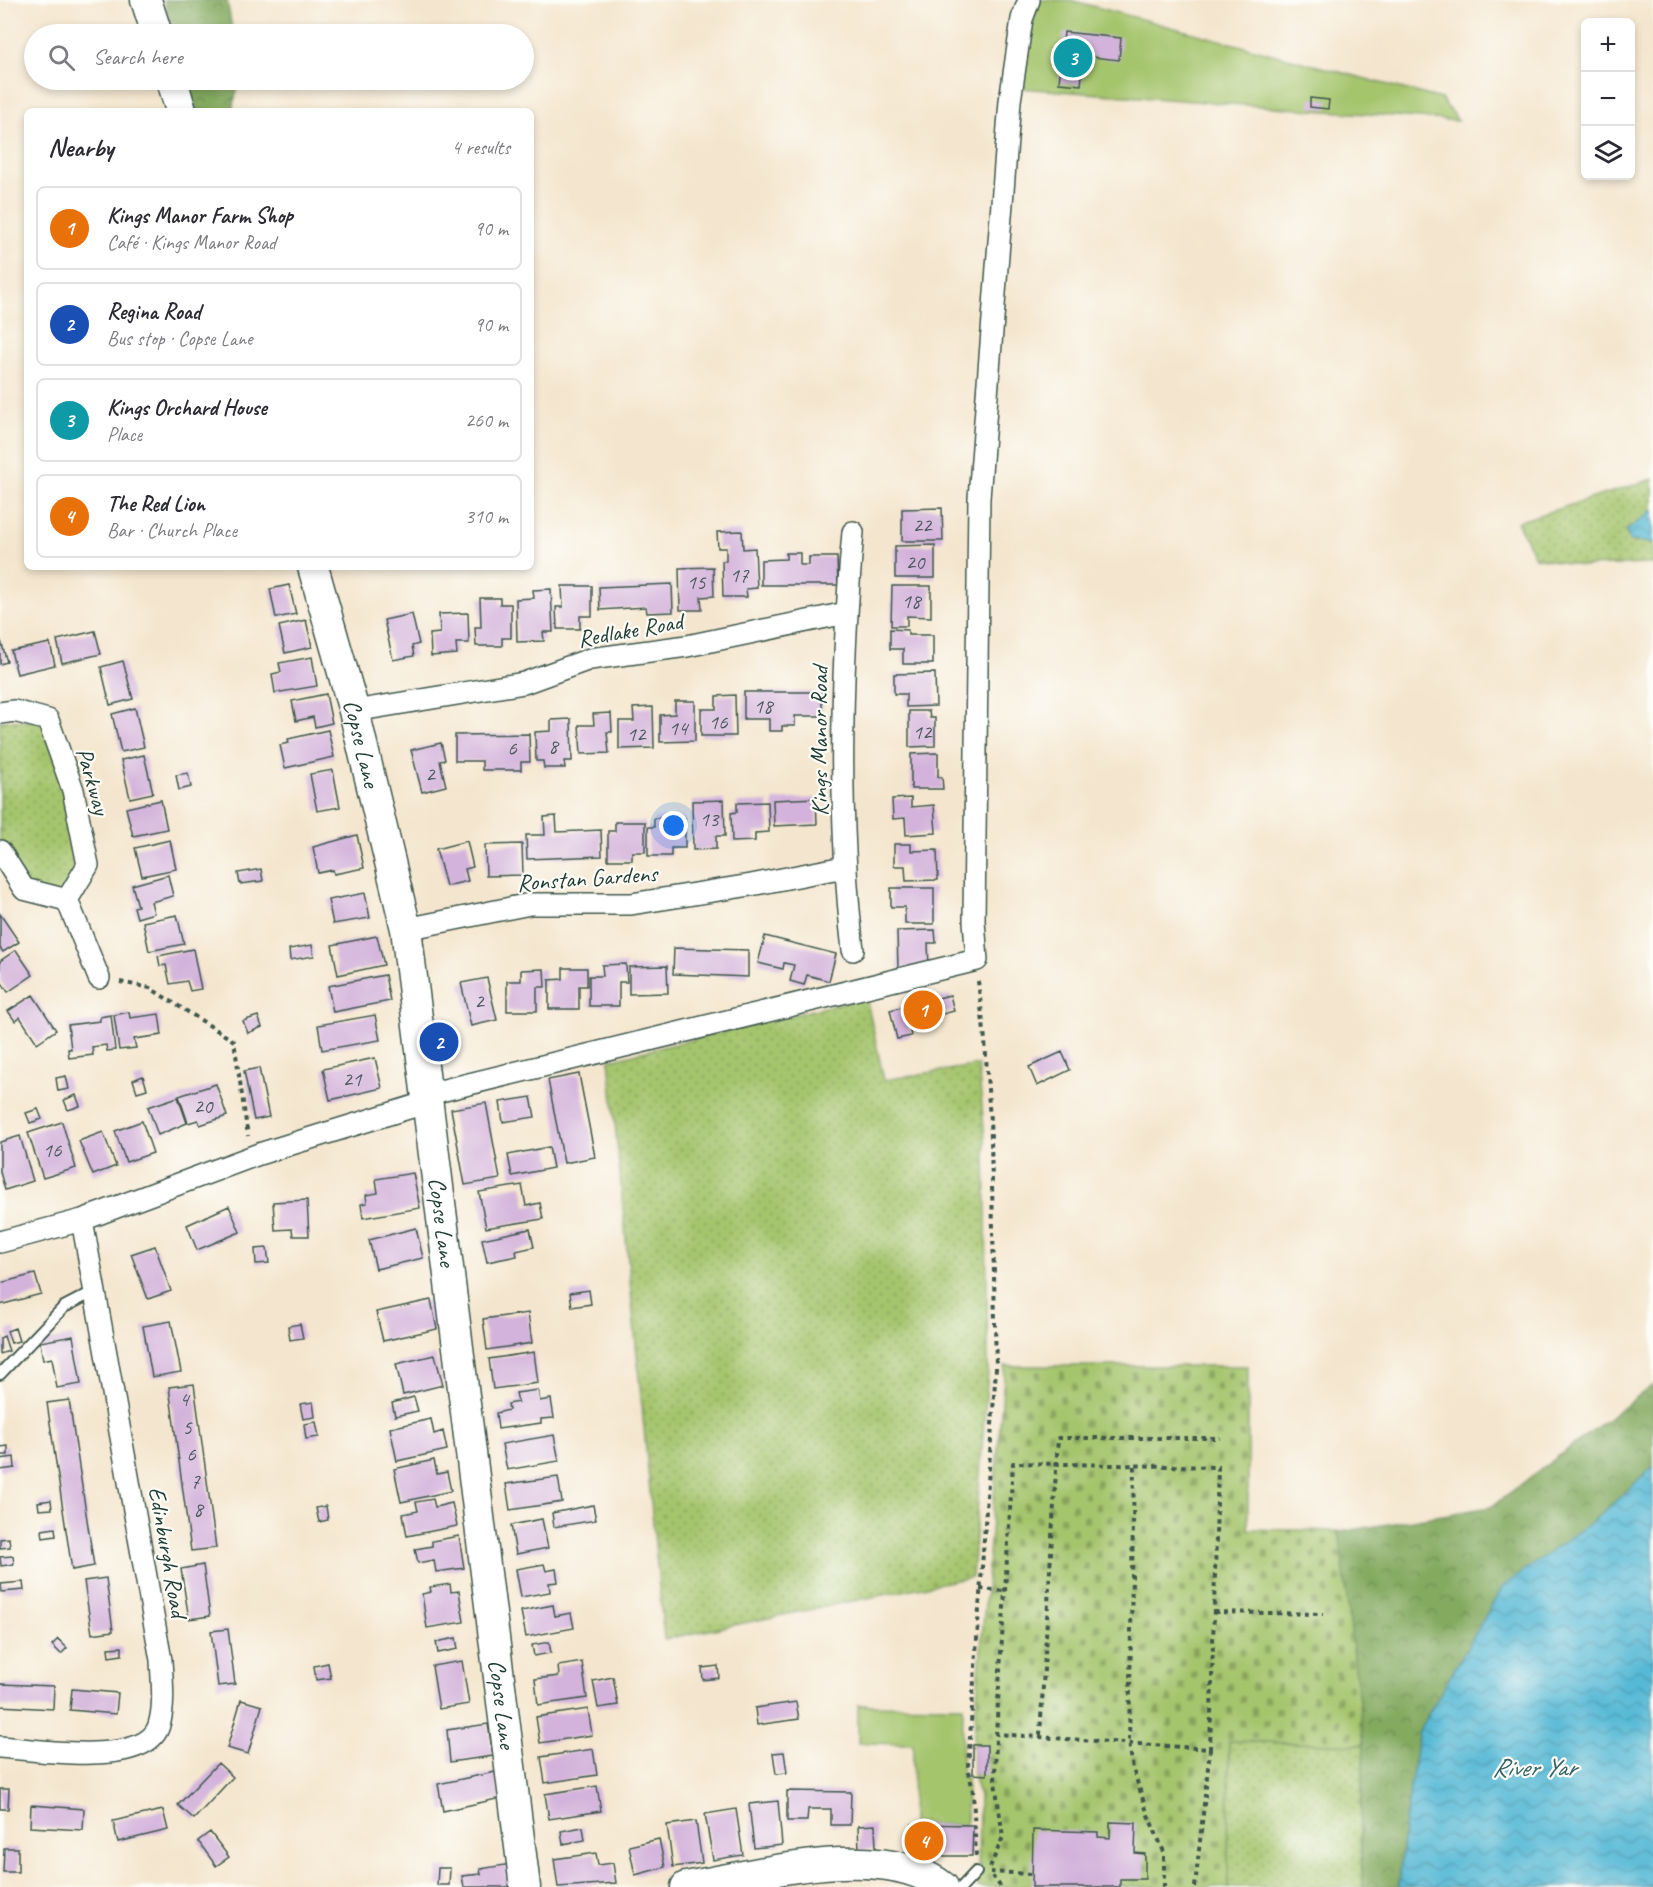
<!DOCTYPE html>
<html lang="en">
<head>
<meta charset="utf-8">
<style>
	body { margin:0; font-family:Caveat,sans-serif; background:#f2f2f3; color:#2b2b33 }
	.controls { position:absolute; right:18px; top:18px; display:grid; overflow:hidden; border-radius:9px; box-shadow:0 3px 9px #0003 }
	.controls button { width:54px; height:54px; display:grid; place-items:center; padding:0; border:0; border-bottom:2px solid #e1e1e2; background:#fff; color:#2b2b33; font:30px sans-serif }
	.you { position:absolute; left:674px; top:826px; width:21px; height:21px; margin:-15px; border:4px solid #fff; border-radius:50%; background:#1a73e8; box-shadow:0 0 0 9px #1a73e833 }
	.badge { display:grid; place-items:center; width:39px; height:39px; border-radius:50%; background:#0b8043; color:#fff; font-size:20px; font-weight:700 }
	.pin { position:absolute; translate:-50% -50%; border:3px solid #fff; box-shadow:0 2px 6px #0006 }
	.list { margin:0; padding:0; list-style:none }
	h2 { display:flex; justify-content:space-between; align-items:center; height:78px; margin:0; padding:0 24px; font-size:26px }
	h2 small { font-size:20px; font-weight:400; color:#7c7c81 }
	.list li { display:grid; grid-template-columns:39px 1fr auto; gap:18px; align-items:center; box-sizing:border-box; height:84px; margin:0 12px 12px; padding:0 12px; border:2px solid #e1e1e2; border-radius:9px }
	.list b { display:block; font-size:22px; white-space:nowrap }
	.list p { margin:0; font-size:20px; white-space:nowrap; color:#7c7c81 }
	.list em { font-size:20px; font-style:normal; color:#7c7c81 }
	.icon { flex:none; width:33px; height:33px; fill:none; stroke:currentColor; stroke-width:2; stroke-linecap:round; stroke-linejoin:round }
	.map { position:relative; flex:none; width:1653px; height:1887px; overflow:hidden }
	.search { position:absolute; background:#fff; box-shadow:0 3px 9px #0003; left:24px; top:24px; width:510px; height:66px; display:flex; align-items:center; gap:15px; box-sizing:border-box; padding:0 21px; border-radius:33px; color:#7c7c81; font-size:22px }
	.panel { position:absolute; background:#fff; box-shadow:0 3px 9px #0003; left:24px; top:108px; width:510px; height:462px; border-radius:9px }
	.map>svg:first-child { display:block }
</style>
</head>
<body>
<div class="map">
<svg width="1653" height="1887" viewBox="0 0 1653 1887">
	<defs>
		<pattern id="grass-dots" width="8" height="8" patternUnits="userSpaceOnUse" patternTransform="scale(1.5)"><rect width="8" height="8" fill="#a5c56d"/><path d="M2 2h.1M6 6h.1" fill="none" stroke="#86a15a" stroke-width="1.8" stroke-linecap="round"/></pattern>
		<pattern id="forest-crowns" width="20" height="18" patternUnits="userSpaceOnUse" patternTransform="scale(1.5)"><rect width="20" height="18" fill="#84aa60"/><path d="M2 6a3 3 0 1 1 6 0M12 15a3 3 0 1 1 6 0" fill="none" stroke="#6b8c50"/></pattern>
		<pattern id="cemetery-stones" width="16" height="16" patternUnits="userSpaceOnUse" patternTransform="scale(1.5)"><rect width="16" height="16" fill="#a5c56d"/><path d="M2 7V4a2 2 0 0 1 4 0v3zM10 15v-3a2 2 0 0 1 4 0v3z" fill="#86a15a"/></pattern>
		<pattern id="water-waves" width="16" height="10" patternUnits="userSpaceOnUse" patternTransform="scale(1.5)"><rect width="16" height="10" fill="#57b9d6"/><path d="M0 5q4-4 8 0t8 0" fill="none" stroke="#4798ae"/></pattern>
	</defs>
	<rect width="100%" height="100%" fill="#fdfcf7"/>
	<filter id="ink" filterUnits="userSpaceOnUse"><feTurbulence type="fractalNoise" baseFrequency=".0167" numOctaves="2"/><feDisplacementMap in="SourceGraphic" scale="12" xChannelSelector="R" yChannelSelector="G"/><feConvolveMatrix kernelMatrix="1 2 1 2 8 2 1 2 1" color-interpolation-filters="sRGB"/></filter>
	<filter id="wash" filterUnits="userSpaceOnUse"><feTurbulence type="fractalNoise" baseFrequency=".008" numOctaves="4" result="noise"/><feDisplacementMap in="SourceGraphic" scale="24" xChannelSelector="R" yChannelSelector="G"/><feGaussianBlur stdDeviation="1.35" result="paint"/><feColorMatrix in="noise" values="0 0 0 0 0 0 0 0 0 0 0 0 0 0 0 0 0 1.4 0 .05"/><feComposite in="paint" operator="in"/></filter>
	<g filter="url(#wash)">
		<rect width="100%" height="100%" fill="#f4e6ce"/>
		<!-- grass -->
		<path fill="url(#grass-dots)" stroke="#628150" stroke-width="1.5" d="M1653,479V510L1626,531L1630,541L1653,543V564L1581,566L1535,557L1517,522Z
			M48,720L88,865L67,900L24,889L0,851V721Z
			M866,997L884,1080L978,1065L985,1139L988,1370L972,1577L664,1639L609,1060Z
			M1229,1741L1364,1745L1360,1832L1363,1887H1228Z"/>
		<!-- forest -->
		<path fill="url(#forest-crowns)" stroke="#52744a" stroke-width="1.5" d="M164,0H227L233,34H174Z
			M187,80H239L232,111H196Z
			M1653,1385V1467L1597,1518L1419,1730L1404,1829L1399,1887H1363L1360,1832L1364,1745L1339,1532L1491,1507Z"/>
		<!-- cemetery -->
		<path fill="url(#cemetery-stones)" stroke="#628150" stroke-width="1.5" d="M1005,1366H1248V1529L1339,1531L1364,1745L1229,1741L1228,1887H978L979,1796L973,1774V1745Z"/>
		<!-- garden -->
		<path fill="#a5c56d" stroke="#628150" stroke-width="1.5" d="M1041,0H1070L1441,99L1458,121L1020,88L1031,23Z
			M858,1705L963,1706L962,1777H967L966,1825L912,1824L913,1744L858,1743Z"/>
		<!-- water -->
		<path fill="url(#water-waves)" stroke="#3b7b85" stroke-width="1.5" d="M1653,510V543L1630,541L1626,531Z
			M1653,1467V1887H1399L1404,1829L1419,1730L1503,1586L1597,1518Z"/>
		<g id="blocks">
			<!-- building -->
			<path fill="#d3b3db" d="M1064,32L1121,38L1119,60L1084,56L1081,85L1059,83Z
				M1310,98L1329,100L1328,109L1310,107Z
				M942,508L943,541H902V509Z
				M742,531L743,549L755,548L757,588L746,589L747,597H723L722,561H726V548H718L717,532Z
				M935,545V578H895V546Z
				M786,553H800V565H809V557H837L838,585H761V560L786,559Z
				M713,567L714,596L701,597L702,610H680L679,568Z
				M672,584L673,612L647,613L646,607L600,610L599,587Z
				M289,585L296,614L276,618L270,589Z
				M562,586H592V616H580V629H557L556,607H563Z
				M892,586H931V617L907,616V626H891Z
				M551,589L553,632H543L544,641L517,642L516,599L534,598L533,590Z
				M480,598H500V604H511V638H502V646H476L475,627H481Z
				M468,613L469,643H456L457,654L431,656L430,634L440,633L439,614Z
				M412,614L419,644L412,646L414,656L393,660L384,620Z
				M306,620L312,647L285,653L279,626Z
				M890,629L908,630V635H933V664H903V649H890Z
				M95,631L101,654L62,663L57,640Z
				M1,641L7,662L0,664V642Z
				M50,643L55,665L17,674L11,651Z
				M312,657L317,686L275,693L272,674L281,672L279,663Z
				M123,661L133,699L110,705L101,667Z
				M935,673L936,706L906,707V694H894V674Z
				M744,692H822V716H795V726H782V731H769V719H744Z
				M326,694L332,723L315,727L313,717L296,721L292,701Z
				M735,695L736,736H701V709H716V696Z
				M675,701H695V741L660,742V715L675,714Z
				M653,707L654,748L619,749V721H634L633,708Z
				M135,708L144,747L121,752L112,714Z
				M909,711H929L930,718H935V746L909,747Z
				M611,713L612,732H607L609,753L581,754L579,725H594L593,714Z
				M571,719L572,761H564L565,768H544L543,761H536L535,732L551,731V720Z
				M328,730L334,757L285,768L280,745L289,743L288,739Z
				M529,734L530,762H521V770H482V761H455V735Z
				M441,743L445,760L440,761L446,786L422,792L411,750Z
				M938,753V777H942L943,789H911V754Z
				M144,755L153,793L130,798L121,760Z
				M333,770L340,807L317,811L310,774Z
				M188,773L191,787L179,790L176,775Z
				M816,798L817,824L774,826L773,800Z
				M911,798V807L934,805L936,833L906,835L905,818L893,819L892,799Z
				M161,800L167,829L133,836L126,808Z
				M724,800L725,836H716V849L693,850L692,801Z
				M768,802L769,832L755,833V841L732,842L731,813L737,812V803Z
				M556,816L557,832L601,830L602,856L527,859L526,835H545L544,817Z
				M654,818H685V848H671V856H648V827H654Z
				M615,822H645V852H632V860H608V831H615Z
				M357,835L364,868L334,874L333,870L318,873L313,847Z
				M170,840L176,869L142,876L135,848Z
				M467,841L473,867L465,869L468,881L446,886L436,849Z
				M522,844L523,875L486,876L485,845Z
				M894,844H911V851L937,850L938,880L906,881L905,866H894Z
				M261,869L263,881L240,884L238,873Z
				M168,875L173,896L151,902L154,913L137,918L134,907L138,906L132,885Z
				M891,888H934V924H905V907H891Z
				M365,893L370,918L333,924L328,900Z
				M0,914L19,942L3,952L0,948Z
				M177,915L184,944L149,951L143,922Z
				M935,930L936,943H928L929,968H898L897,931Z
				M377,936L384,965L338,975L332,945Z
				M765,936L836,954L829,981L807,975L804,985L790,981L794,965L784,963L783,969L758,963Z
				M312,945L314,956L290,960L289,949Z
				M674,948L748,950V977L673,974Z
				M193,949L201,989L190,991L187,981L170,984L166,965L160,966L158,956Z
				M16,950L33,975L8,992L0,980V961Z
				M626,964L627,982H619V1006H589V976H603L602,965Z
				M667,966L668,993L629,994V967Z
				M563,968H587V986H579V1009H549V980L563,979Z
				M544,969L545,987H537V1011H507V981H521V970Z
				M385,975L390,1001L333,1012L328,986Z
				M487,978L497,1020L471,1026L461,983Z
				M33,995L56,1030L37,1043L20,1017L15,1021L8,1011Z
				M950,995L954,1011L908,1023L911,1036L897,1039L890,1010Z
				M129,1012L130,1018L159,1014L162,1035L134,1039L136,1048L119,1050L114,1015Z
				M111,1015L115,1050L107,1051L106,1045L92,1047L93,1055L69,1058L68,1049H71L68,1025L100,1021V1017Z
				M375,1015L380,1040L322,1050L318,1025Z
				M258,1016L262,1027L248,1033L243,1021Z
				M1062,1052L1070,1070L1037,1086L1029,1067Z
				M375,1058L382,1088L330,1100L323,1069Z
				M259,1068L269,1117L254,1120L244,1071Z
				M579,1074L595,1157L564,1163L548,1080Z
				M66,1076L69,1089L58,1091L56,1078Z
				M143,1076L147,1089L137,1092L133,1080Z
				M216,1084L227,1116L200,1125L198,1120L188,1123L179,1096Z
				M76,1095L80,1106L68,1110L64,1100Z
				M178,1097L187,1123L158,1135L148,1107Z
				M531,1097L535,1117L503,1122L500,1102Z
				M486,1103L500,1179L465,1185L451,1109Z
				M38,1109L42,1119L30,1123L26,1113Z
				M142,1121L153,1153L126,1162L115,1131Z
				M62,1122L76,1168L43,1178L28,1133Z
				M103,1132L116,1166L93,1175L79,1141Z
				M20,1136L33,1181L5,1190L0,1172V1142Z
				M549,1147L553,1168L512,1176L508,1155Z
				M413,1173L420,1208L363,1218L361,1204L367,1203L366,1195L378,1193L376,1179Z
				M522,1185L526,1206L540,1203L543,1219L486,1228L479,1192Z
				M307,1200L309,1236H293L292,1229L275,1230L273,1202Z
				M229,1206L240,1232L197,1250L187,1225Z
				M416,1228L423,1258L376,1269L369,1240Z
				M530,1229L534,1247L516,1251L517,1256L487,1262L482,1239Z
				M155,1246L171,1291L148,1299L131,1254Z
				M267,1248L269,1263L256,1264L255,1249Z
				M35,1274L41,1294L0,1305V1283Z
				M589,1290L591,1304L572,1307L570,1293Z
				M431,1300L437,1329L383,1341L376,1312Z
				M528,1313L532,1343L487,1350L483,1319Z
				M171,1321L181,1372L152,1377L143,1326Z
				M300,1324L303,1338L290,1340L288,1326Z
				M15,1328L19,1341L11,1343L7,1331Z
				M4,1336L9,1351L0,1354V1338Z
				M73,1336L81,1384L57,1388L52,1358L43,1360L40,1342Z
				M534,1352L538,1383L493,1389L489,1359Z
				M435,1355L443,1385L403,1395L396,1364Z
				M194,1384L216,1548L191,1551L169,1387Z
				M538,1390L540,1401L551,1399L554,1418L541,1419V1423L498,1429L496,1413L509,1410L508,1404L518,1402L516,1393Z
				M414,1397L418,1411L395,1416L392,1403Z
				M69,1400L94,1566L72,1570L47,1403Z
				M313,1402L315,1417L303,1419L300,1404Z
				M431,1419L434,1434L443,1431L447,1450L397,1461L390,1428Z
				M316,1422L319,1437L306,1439L304,1424Z
				M554,1435L559,1461L507,1470L502,1444Z
				M8,1446V1455H0V1447Z
				M14,1457L15,1468L0,1470V1459Z
				M434,1460L437,1474L447,1472L451,1491L401,1502L394,1469Z
				M558,1477L562,1502L510,1510L506,1484Z
				M433,1499L435,1507L452,1503L457,1526L407,1536L403,1514L418,1511L416,1502Z
				M51,1500L52,1509L39,1510L38,1502Z
				M593,1505L596,1520L554,1527L552,1513Z
				M326,1506L328,1520L319,1522L316,1508Z
				M542,1519L548,1548L516,1554L511,1525Z
				M55,1528L56,1536L43,1538L42,1530Z
				M459,1536L464,1568L436,1572L434,1560L418,1563L415,1549L432,1546V1541Z
				M9,1538L10,1547L0,1548V1539Z
				M13,1556L14,1564L1,1566L0,1557Z
				M544,1564L546,1571L556,1569L558,1582L549,1583L550,1592L521,1597L516,1569Z
				M203,1565L210,1616L189,1619L181,1569Z
				M106,1578L113,1631L92,1634L84,1581Z
				M23,1582L24,1590L2,1592L1,1584Z
				M450,1584L451,1592L459,1591L464,1622L427,1628L422,1594L431,1592L430,1587Z
				M553,1605L555,1616L571,1613L574,1628L526,1637L521,1611Z
				M228,1629L235,1684L218,1686L211,1631Z
				M456,1638L458,1649L438,1653L436,1642Z
				M58,1639L67,1648L61,1654L52,1645Z
				M549,1642L551,1653L534,1656L532,1645Z
				M122,1647V1655L109,1657L108,1648Z
				M462,1661L469,1704L439,1709L432,1666Z
				M582,1662L587,1698L538,1705L535,1679L559,1676L558,1666Z
				M328,1663L331,1678L316,1680L314,1666Z
				M718,1666L719,1678L703,1680L702,1668Z
				M613,1677L618,1705L598,1708L593,1681Z
				M0,1684L54,1686L53,1709L0,1706Z
				M72,1689L118,1693L116,1714L70,1710Z
				M241,1700L262,1706L248,1754L227,1748Z
				M796,1702L799,1719L757,1725L755,1708Z
				M588,1709L592,1735L540,1743L536,1717Z
				M488,1724L493,1756L450,1762L447,1730Z
				M973,1745H987V1775L973,1774Z
				M593,1749L597,1775L545,1783L541,1757Z
				M784,1752L787,1773L776,1774L773,1753Z
				M218,1763L233,1777L194,1819L178,1805Z
				M495,1772L501,1798L443,1811L438,1784Z
				M597,1786L601,1811L549,1819L545,1794Z
				M0,1789H9L8,1809H0Z
				M787,1791L851,1792L850,1825H831V1809H808L807,1821H787Z
				M778,1801L782,1845L754,1848L749,1804Z
				M31,1805L84,1809L83,1830L30,1827Z
				M736,1809L743,1855L713,1860L705,1814Z
				M163,1810L168,1830L118,1842L113,1821Z
				M696,1821L702,1863L673,1867L667,1825Z
				M1110,1822L1136,1823L1135,1853L1145,1854V1879H1120V1887H1032L1033,1830L1098,1832V1837L1110,1838Z
				M912,1824L973,1825L972,1856H912Z
				M875,1825L876,1849L859,1850L858,1826Z
				M583,1827L585,1840L563,1844L561,1831Z
				M210,1832L229,1857L216,1866L198,1841Z
				M659,1839L665,1867L635,1875L629,1846Z
				M4,1848H18V1872H3Z
				M596,1853L598,1865L613,1863L616,1883L558,1887L554,1859Z
				M511,1864L515,1887H464L462,1876L481,1874L480,1869Z
				M438,1868H450L449,1885H437Z"/>
		</g>
	</g>
	<g filter="url(#ink)">
		<use href="#blocks" fill-opacity="0" stroke="#3f564b" stroke-width="1.5"/>
		<g fill="none" stroke-linecap="round" stroke-linejoin="round">
			<defs>
				<path id="lane" d="M0,1374L64,1307L95,1291
					M962,1887L976,1872"/>
				<path id="street" d="M853,532C841,670 837,811 853,950
					M354,711L524,683L590,659L687,646L846,613
					M0,713L14,711L48,720L73,790L88,865L67,900
					M0,851L24,889L67,900
					M67,900L99,978
					M406,929L530,904H631L751,885L844,867
					M428,1094L977,960L974,921L979,498L1010,101L1022,19L1029,0
					M0,1242L82,1220L259,1154L428,1102
					M0,1747C35,1750 147,1768 159,1725C165,1705 162,1681 161,1660L82,1220"/>
				<g id="secondary">
					<path d="M146,0L157,34"/>
					<path d="M172,80L181,111"/>
					<path id="s1" d="M313,567L354,711L406,929L525,1887"/>
					<path d="M686,1887C756,1875 884,1839 943,1887"/>
				</g>
			</defs>
			<!-- lane casing -->
			<use href="#lane" stroke="#3f564b" stroke-width="14"/>
			<!-- street casing -->
			<use href="#street" stroke="#3f564b" stroke-width="24"/>
			<!-- secondary casing -->
			<use href="#secondary" stroke="#3f564b" stroke-width="33"/>
			<!-- path -->
			<path stroke="#3f564b" stroke-width="4" stroke-dasharray="4.5 4.5" stroke-linecap="butt" d="M120,982L150,988L234,1041L248,1136
				M1134,1466L1129,1742L1133,1769L1148,1815L1164,1852V1887
				M980,1589L1005,1591
				M1214,1612L1323,1614
				M1040,1735L1058,1438H1220
				M976,1856L973,1792L968,1766L996,1368L991,1138L985,1040L978,981
				M990,1867L1003,1837L995,1782L996,1734L1013,1463L1218,1467L1210,1749L996,1734
				M990,1872L1032,1874
				M992,1876L1001,1887
				M1195,1887L1210,1749"/>
			<!-- lane -->
			<use href="#lane" stroke="#fff" stroke-width="10"/>
			<!-- street -->
			<use href="#street" stroke="#fff" stroke-width="21"/>
			<!-- secondary -->
			<use href="#secondary" stroke="#fff" stroke-width="30"/>
		</g>
	</g>
	<g text-anchor="middle" stroke-width="4.5" stroke-linejoin="round" paint-order="stroke">
		<!-- number labels -->
		<g font-size="21" fill="#4c5a5e">
			<text x="922" y="532">22</text>
			<text x="915" y="569">20</text>
			<text x="739" y="582">17</text>
			<text x="696" y="589">15</text>
			<text x="911" y="608">18</text>
			<text x="763" y="713">18</text>
			<text x="718" y="729">16</text>
			<text x="678" y="735">14</text>
			<text x="922" y="739">12</text>
			<text x="636" y="741">12</text>
			<text x="553" y="753">8</text>
			<text x="512" y="755">6</text>
			<text x="430" y="781">2</text>
			<text x="709" y="826">13</text>
			<text x="479" y="1008">2</text>
			<text x="352" y="1086">21</text>
			<text x="203" y="1113">20</text>
			<text x="52" y="1157">16</text>
			<text x="184" y="1406">4</text>
			<text x="187" y="1434">5</text>
			<text x="191" y="1461">6</text>
			<text x="195" y="1488">7</text>
			<text x="198" y="1516">8</text>
		</g>
		<!-- street labels -->
		<g font-size="24" fill="#1f3d34" stroke="#fdfcf7">
			<text transform="translate(630 630) rotate(-10)" y="8">Redlake Road</text>
			<text transform="translate(819 741) rotate(-90)" y="8">Kings Manor Road</text>
			<text dy="8" stroke="none"><textPath href="#s1" startOffset="183">Copse Lane</textPath></text>
			<text transform="translate(93 781) rotate(74)" y="8">Parkway</text>
			<text transform="translate(587 878) rotate(-4)" y="8">Ronstan Gardens</text>
			<text dy="8" stroke="none"><textPath href="#s1" startOffset="669">Copse Lane</textPath></text>
			<text transform="translate(168 1552) rotate(80)" y="8">Edinburgh Road</text>
			<text dy="8" stroke="none"><textPath href="#s1" startOffset="1155">Copse Lane</textPath></text>
		</g>
		<!-- water labels -->
		<g font-size="26" font-style="italic" fill="#306265" stroke="#fdfcf7">
			<text x="1534" y="1776">River Yar</text>
		</g>
	</g>
</svg>
<div class="controls">
<button>+</button>
<button>−</button>
<button><svg class="icon" aria-label="layers" viewBox="0 0 24 24"><path d="M12 4l9 5-9 5-9-5zM3 14l9 5 9-5"/></svg></button>
</div>
<div class="you"></div>
<div class="pin badge" style="left:923px;top:1010px;background:#e8710a">1</div>
<div class="pin badge" style="left:439px;top:1042px;background:#1a4fb4">2</div>
<div class="pin badge" style="left:1073px;top:58px;background:#0f9aa8">3</div>
<div class="pin badge" style="left:924px;top:1841px;background:#e8710a">4</div>
<div class="search"><svg class="icon" aria-label="search" viewBox="0 0 24 24"><circle cx="10" cy="10" r="6"/><path d="M15 15l6 6"/></svg>Search here</div>
<section class="panel">
<h2>Nearby<small>4 results</small></h2>
<ul class="list">
<li><span class="badge" style="background:#e8710a">1</span><div><b>Kings Manor Farm Shop</b><p>Café · Kings Manor Road</p></div><em>90 m</em></li>
<li><span class="badge" style="background:#1a4fb4">2</span><div><b>Regina Road</b><p>Bus stop · Copse Lane</p></div><em>90 m</em></li>
<li><span class="badge" style="background:#0f9aa8">3</span><div><b>Kings Orchard House</b><p>Place</p></div><em>260 m</em></li>
<li><span class="badge" style="background:#e8710a">4</span><div><b>The Red Lion</b><p>Bar · Church Place</p></div><em>310 m</em></li>
</ul>
</section>
</div>
</body>
</html>
